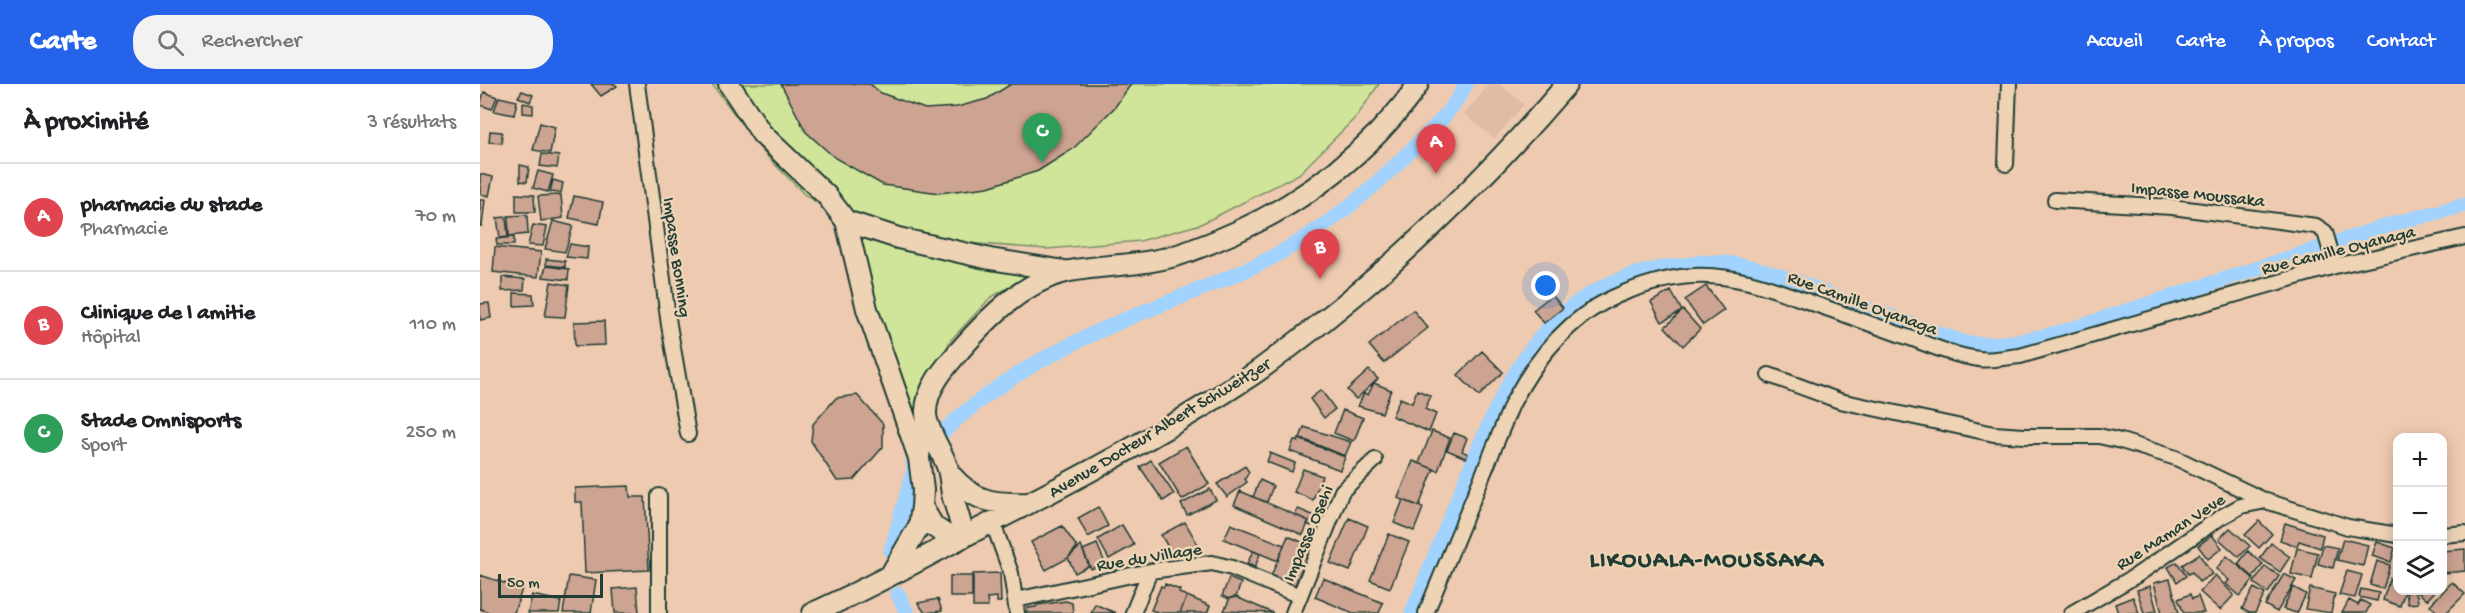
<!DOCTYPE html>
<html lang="fr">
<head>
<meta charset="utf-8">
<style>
	body { margin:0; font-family:"Gochi Hand",sans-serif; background:#f2f2f2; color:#202124 }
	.controls { position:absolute; right:18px; bottom:18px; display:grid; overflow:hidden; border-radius:12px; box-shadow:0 3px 15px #0003 }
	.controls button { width:54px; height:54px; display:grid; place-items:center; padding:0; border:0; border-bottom:2px solid #e0e0e0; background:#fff; color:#202124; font:30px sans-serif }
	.scale { position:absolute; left:18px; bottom:15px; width:105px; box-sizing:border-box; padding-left:6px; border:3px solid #1f3d34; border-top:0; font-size:16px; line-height:21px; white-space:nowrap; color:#1f3d34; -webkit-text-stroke:4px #eed3b5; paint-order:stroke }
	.you { position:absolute; left:1066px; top:202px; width:21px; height:21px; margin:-15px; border:4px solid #fff; border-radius:50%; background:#1a73e8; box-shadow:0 0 0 9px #1a73e833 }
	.badge { display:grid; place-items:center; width:39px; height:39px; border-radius:50%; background:#2563eb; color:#fff; font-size:20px; font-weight:700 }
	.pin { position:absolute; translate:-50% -50px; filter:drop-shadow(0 2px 3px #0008) }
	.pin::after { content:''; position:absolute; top:32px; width:21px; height:18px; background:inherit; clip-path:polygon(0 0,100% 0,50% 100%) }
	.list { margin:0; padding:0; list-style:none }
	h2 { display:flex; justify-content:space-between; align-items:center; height:78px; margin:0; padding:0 24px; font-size:26px }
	h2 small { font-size:20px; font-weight:400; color:#757577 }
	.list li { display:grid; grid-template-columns:39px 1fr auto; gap:18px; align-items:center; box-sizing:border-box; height:108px; padding:0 24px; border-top:2px solid #e0e0e0 }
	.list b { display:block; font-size:22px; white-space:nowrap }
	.list p { margin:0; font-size:20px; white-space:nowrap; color:#757577 }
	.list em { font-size:20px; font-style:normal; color:#757577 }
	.icon { flex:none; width:33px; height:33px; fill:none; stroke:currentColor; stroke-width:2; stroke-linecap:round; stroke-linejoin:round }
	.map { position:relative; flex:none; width:1985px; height:529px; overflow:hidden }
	header { display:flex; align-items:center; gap:36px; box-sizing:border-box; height:84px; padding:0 30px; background:#2563eb; color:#fff }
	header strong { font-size:28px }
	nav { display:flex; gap:33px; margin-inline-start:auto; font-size:21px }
	.search { width:420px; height:54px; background:#f2f2f2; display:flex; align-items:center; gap:15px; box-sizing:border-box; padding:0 21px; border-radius:24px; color:#757577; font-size:22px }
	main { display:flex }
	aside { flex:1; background:#fff }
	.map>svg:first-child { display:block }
</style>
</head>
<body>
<header>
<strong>Carte</strong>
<div class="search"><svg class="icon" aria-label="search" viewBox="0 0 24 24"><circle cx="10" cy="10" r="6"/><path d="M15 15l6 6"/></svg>Rechercher</div>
<nav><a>Accueil</a><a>Carte</a><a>À propos</a><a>Contact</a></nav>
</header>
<main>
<aside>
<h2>À proximité<small>3 résultats</small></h2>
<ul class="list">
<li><span class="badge" style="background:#e0444e">A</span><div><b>pharmacie du stade</b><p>Pharmacie</p></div><em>70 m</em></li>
<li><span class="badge" style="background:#e0444e">B</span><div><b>Clinique de l amitie</b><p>Hôpital</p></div><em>110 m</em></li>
<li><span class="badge" style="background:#2e9e5b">C</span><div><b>Stade Omnisports</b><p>Sport</p></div><em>250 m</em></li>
</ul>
</aside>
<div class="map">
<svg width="1985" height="529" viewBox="0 0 1985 529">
	<rect width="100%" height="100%" fill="#eecab0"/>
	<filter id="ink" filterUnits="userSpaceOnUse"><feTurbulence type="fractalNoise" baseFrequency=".0167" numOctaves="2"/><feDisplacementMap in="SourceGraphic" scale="12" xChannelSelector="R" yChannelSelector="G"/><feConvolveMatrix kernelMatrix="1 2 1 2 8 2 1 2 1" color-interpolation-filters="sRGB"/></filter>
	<g filter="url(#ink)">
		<!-- built -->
		<path fill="#e0bba5" d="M1010,0H1019L1044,20L1014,55L984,30Z"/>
		<!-- green -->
		<path fill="#d1e59a" stroke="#789167" stroke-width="1.5" d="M232,0H899L877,32L819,90L721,140L660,157L567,165L418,154L366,137L325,111L282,67Z
			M379,149L557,188L511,213L470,257L436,330L395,227Z"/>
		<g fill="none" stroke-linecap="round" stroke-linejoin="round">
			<!-- canal -->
			<path stroke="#a1d3fe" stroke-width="15" d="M463,348C515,298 578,264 644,236C693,215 744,198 791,174C843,146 887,111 928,69C951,46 971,30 986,0
				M411,467L434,385L433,376
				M418,510L427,529
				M932,529C950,484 968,439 986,394C1030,288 1068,198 1196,182C1207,181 1220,178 1232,178C1276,179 1321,200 1362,215C1403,230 1445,245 1486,259C1524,263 1559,254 1595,244L1916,139L1985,121"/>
		</g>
		<!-- building -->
		<path fill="#cda392" stroke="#1f3d34" stroke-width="1.5" d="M111,0H135L137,2L121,12Z
			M301,0H390L401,9L445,25L477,23L507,15L531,0H651L635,23L593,65L558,87L508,103L459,109L403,101L355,74L326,48Z
			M42,7L53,11L50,18L38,13Z
			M4,8L17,13L12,25L0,21Z
			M19,13L37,17L34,31L14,27Z
			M43,19L53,21V30L43,29Z
			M60,39L75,43L70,69L53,66Z
			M10,47L22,48V59L9,58Z
			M62,70L79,72L77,84L60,82Z
			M40,81L49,83L47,98L40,97Z
			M58,87L73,91L68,108L53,104Z
			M0,90L13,93L9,112L0,110Z
			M73,96L83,99L81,109L70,108Z
			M36,110L54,111L55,128H36Z
			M81,111L83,134L61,137L58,112Z
			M94,112L123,118L119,140L89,134Z
			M0,116H5L2,142H0Z
			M47,131L48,150L29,152L28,132Z
			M26,133L28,153L20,154L17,134Z
			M73,137L93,142L85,168L65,165Z
			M53,141L67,143L63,162L48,161Z
			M34,153V161H17L16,155Z
			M90,160L108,163L107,175L86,173Z
			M15,163L61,168L58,193L13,188Z
			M66,175L85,177V183L66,181Z
			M66,182L89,185L88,196L63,193Z
			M22,193L45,195L44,206L22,207Z
			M71,198L89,201L85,233L65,232Z
			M1226,202L1244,226L1223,241L1205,216Z
			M1191,207L1202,227L1182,238L1171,218Z
			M34,209L53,210L54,221L34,222Z
			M1072,211L1083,224L1064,239L1053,226Z
			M9,219L11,234L0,236V220Z
			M933,226L948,244L904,279L889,261Z
			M1203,226L1220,245L1203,262L1185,243Z
			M124,237L125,261L95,262L94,238Z
			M1002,267L1023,288L999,312L978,291Z
			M889,286L898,295L876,315L867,306Z
			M894,299L911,306L902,329L878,322L884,309L888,311Z
			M841,306L855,325L844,334L830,315Z
			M937,306L951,312L945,325L956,330L949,348L912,332L920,314L932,319Z
			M377,311L403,340V363L374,396L357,397L331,357L333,340L356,314Z
			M863,326L883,334L874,357L854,349Z
			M824,343L871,358L865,372L820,354Z
			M952,347L970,354L958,387L939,379Z
			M974,349L987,354L982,367L988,370L986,374L967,366Z
			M819,355L865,373L860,386L810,367L814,356L818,358Z
			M706,362L729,400L702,416L679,378Z
			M790,369L815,379L812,388L787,378Z
			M671,376L694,410L683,417L660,383Z
			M933,377L954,385L939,422L918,414Z
			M765,382L769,388L765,395L767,398L747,413L737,400Z
			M823,385L842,392L833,416L814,408Z
			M780,396L793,402L787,418L773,413Z
			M149,402L150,413H165L169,486L105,489L102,418H95V404Z
			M730,405L736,416L707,431L701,420Z
			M760,407L829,437L823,451L754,421Z
			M923,416L943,424L934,447L914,439Z
			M618,423L628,442L608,453L598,434Z
			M818,425L835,432L831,442L827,440L829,437L815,431Z
			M869,434L888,442L870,487L850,479Z
			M1779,437L1792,450L1779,464L1765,451Z
			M705,438L720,464L714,467L711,462L699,469L692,470L681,451Z
			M1805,439L1843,451L1840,464L1819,457L1817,462L1800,456Z
			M751,440L804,461L798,477L744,455Z
			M642,441L654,461L629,475L618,455Z
			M582,442L597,463L588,474L566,486L551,458Z
			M1750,444L1770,462L1759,473L1739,455Z
			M909,450L929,458L910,504L890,496Z
			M1732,451L1742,464L1728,475L1718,462Z
			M808,452L831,462L815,501L791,492Z
			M1863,455L1888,461L1883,482L1857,476Z
			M1897,458L1915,464L1911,478L1892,472Z
			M1791,459L1810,473L1800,488L1780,474Z
			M617,460L625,479L611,485L603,466Z
			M1843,461L1858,464L1853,484L1838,480Z
			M601,462L609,482L595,489L588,474Z
			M1817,464L1838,469L1832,495L1811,490Z
			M1985,465V487L1964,489L1962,467Z
			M773,467L780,470L775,483L767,480Z
			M1768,467L1783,480L1773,493L1758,480Z
			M1719,470L1732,490L1719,498L1712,488L1708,490L1702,481Z
			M1747,472L1774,495L1760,512L1746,500L1749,496L1736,485Z
			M1897,477L1910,481L1903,505L1890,501Z
			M1697,478L1706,492L1697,498L1688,483Z
			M1785,482L1799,492L1788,509L1774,499Z
			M1867,487L1882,491L1875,514L1859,511Z
			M520,489L521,518H517V513L507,514L508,523H493V490Z
			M1804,490L1816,496L1797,528L1785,521Z
			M0,491L42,505L34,529H11L0,525Z
			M1735,491L1754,511L1740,526L1720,508Z
			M89,492L116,496L111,529H83Z
			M470,492H492V513H470Z
			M749,494L761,499L756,513L749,515L742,512Z
			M843,494L903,519L899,529H873L835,513Z
			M1910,494L1918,497V506L1925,507L1920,522L1903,516Z
			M1690,495L1699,529H1682L1674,499Z
			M1972,498L1985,510L1966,529H1958L1950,521Z
			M685,500L700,506L699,509L707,512L700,529H680L671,526L681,502L684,503Z
			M1670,502L1677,527L1664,529L1657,506Z
			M157,503L159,529H135L133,505Z
			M1813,503L1826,510L1817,529L1803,525Z
			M1774,504L1785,510L1775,529H1769L1762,525Z
			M1830,504L1855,510L1851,529L1825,525Z
			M1881,505L1899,509L1897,517L1879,513Z
			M1936,506H1956L1947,516Z
			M1933,507L1937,511L1938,519L1928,520L1926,509Z
			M1710,510L1712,515L1718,512L1724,529H1704L1698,515Z
			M52,511L81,517L79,529H48Z
			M707,512L730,522L727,529H700Z
			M754,513H756L793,529L744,527L750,514Z
			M1653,513L1659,529H1638L1635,520Z
			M458,515L462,527L445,529L438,519Z
			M1869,516L1878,521L1881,516L1890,521L1886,529H1862Z
			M586,517L592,519L593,529H546L548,524L556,523L557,521Z
			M615,520L626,525L636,529H611Z"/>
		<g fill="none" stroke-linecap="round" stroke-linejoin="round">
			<defs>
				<path id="minor" d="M157,0L189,241L208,350
					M1526,80L1529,0
					M1575,116L1692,123L1836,142L1845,148L1855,182
					M1289,291L1360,317L1514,350L1544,352H1619L1641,357L1696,374L1786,417
					M179,412V529
					M513,439L531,489L537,529
					M1962,451L1985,449
					M536,516L670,487L732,479L752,484L820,512
					M653,529L670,487
					M813,529L862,407L895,376
					M946,529L1032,320C1057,272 1093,228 1146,208C1167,200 1189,193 1212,192C1255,189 1296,206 1335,220C1367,231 1398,243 1430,254C1452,262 1475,272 1499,275C1512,277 1527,273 1540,272L1855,182L1985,153
					M1592,529L1657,491L1741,433L1761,422L1786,417L1868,443L1918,451"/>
				<path id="secondary" d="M249,0L282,50L347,112L366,137L418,154L510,175L585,187
					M366,137L387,225L439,374
					M440,363L439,374L443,406L442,423L454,443L476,457
					M470,390C494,418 512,420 548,419
					M484,453C481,439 477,427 473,414C470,403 471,393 467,382C462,367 445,343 446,328C446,304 466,282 481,265C510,232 545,196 590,187C628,180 669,182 707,168C782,141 842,106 898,49C912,34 927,18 938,0
					M411,490L439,442L442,423
					M333,529C385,506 434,479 483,453C580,404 678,353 769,293C783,284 796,273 810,263C912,186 1004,97 1087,0"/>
			</defs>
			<!-- minor casing -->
			<use href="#minor" stroke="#1f3d34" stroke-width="18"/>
			<!-- secondary casing -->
			<use href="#secondary" stroke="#1f3d34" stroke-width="24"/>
			<!-- minor -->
			<use href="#minor" stroke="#eed3b5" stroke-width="14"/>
			<!-- secondary -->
			<use href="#secondary" stroke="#eed3b5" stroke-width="20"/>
		</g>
	</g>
	<g text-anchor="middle" stroke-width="5" stroke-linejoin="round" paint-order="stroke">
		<!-- street labels -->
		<g font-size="18" fill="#1f3d34" stroke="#eed3b5">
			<text transform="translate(1718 109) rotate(6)" y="6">Impasse Moussaka</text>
			<text transform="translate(1858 165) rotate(-14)" y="6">Rue Camille Oyanaga</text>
			<text transform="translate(198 173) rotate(82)" y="6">Impasse Bonning</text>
			<text transform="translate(1383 218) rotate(20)" y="6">Rue Camille Oyanaga</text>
			<text transform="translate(679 343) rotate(-31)" y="6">Avenue Docteur Albert Schweitzer</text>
			<text transform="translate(1690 447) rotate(-33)" y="6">Rue Maman Veve</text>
			<text transform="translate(827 449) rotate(-67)" y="6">Impasse Osehi</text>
			<text transform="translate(669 472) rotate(-9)" y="6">Rue du Village</text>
		</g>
		<!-- district labels -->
		<g font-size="24" font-weight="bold" letter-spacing="1.5" fill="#1f3d34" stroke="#eed3b5">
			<text x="1227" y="482">LIKOUALA-MOUSSAKA</text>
		</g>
	</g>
</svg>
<div class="controls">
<button>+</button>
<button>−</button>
<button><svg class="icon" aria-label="layers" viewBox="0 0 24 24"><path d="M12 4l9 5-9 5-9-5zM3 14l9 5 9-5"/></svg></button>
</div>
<div class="scale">50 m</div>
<div class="you"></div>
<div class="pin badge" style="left:956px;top:90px;background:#e0444e">A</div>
<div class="pin badge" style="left:840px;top:195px;background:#e0444e">B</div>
<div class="pin badge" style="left:562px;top:79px;background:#2e9e5b">C</div>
</div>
</main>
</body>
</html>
